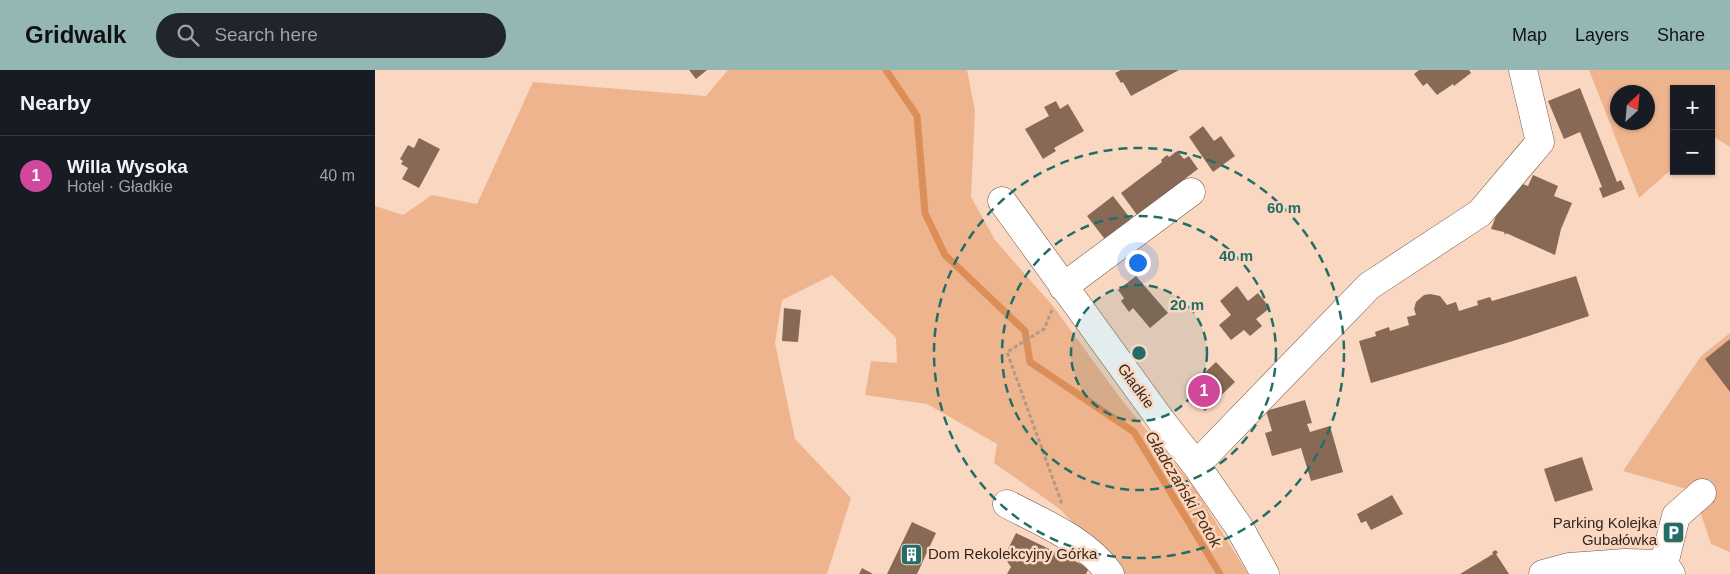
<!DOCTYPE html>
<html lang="en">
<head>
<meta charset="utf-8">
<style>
	body { margin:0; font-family:Helvetica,sans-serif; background:#20242c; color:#f1f3f6 }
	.controls { position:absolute; right:15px; top:15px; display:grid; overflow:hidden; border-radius:0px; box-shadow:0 1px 4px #0004 }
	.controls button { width:45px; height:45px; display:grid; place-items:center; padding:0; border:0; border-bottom:1px solid #363941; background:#171b24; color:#f1f3f6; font:25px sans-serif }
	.compass { position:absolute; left:1235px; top:15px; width:45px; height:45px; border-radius:50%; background:#171b24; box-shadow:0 1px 4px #0004; rotate:26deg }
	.you { position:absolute; left:762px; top:192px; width:18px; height:18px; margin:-12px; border:4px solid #fff; border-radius:50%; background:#1a73e8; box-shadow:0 0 0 8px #1a73e833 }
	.badge { display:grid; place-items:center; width:32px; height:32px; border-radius:50%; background:#94b7b6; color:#fff; font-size:16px; font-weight:700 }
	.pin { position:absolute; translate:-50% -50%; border:2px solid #fff; box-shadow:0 1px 5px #0006 }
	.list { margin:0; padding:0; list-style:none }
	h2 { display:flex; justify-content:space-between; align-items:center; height:65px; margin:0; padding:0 20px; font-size:21px }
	h2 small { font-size:16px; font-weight:400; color:#9ea1a6 }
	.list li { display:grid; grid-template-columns:32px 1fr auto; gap:15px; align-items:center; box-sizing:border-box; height:80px; padding:0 20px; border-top:1px solid #363941 }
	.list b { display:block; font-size:19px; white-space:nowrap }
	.list p { margin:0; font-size:16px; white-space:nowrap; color:#9ea1a6 }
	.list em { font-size:16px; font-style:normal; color:#9ea1a6 }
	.icon { flex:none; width:28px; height:28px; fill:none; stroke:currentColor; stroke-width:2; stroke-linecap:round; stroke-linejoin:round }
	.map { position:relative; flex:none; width:1355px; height:504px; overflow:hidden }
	header { display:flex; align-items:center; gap:30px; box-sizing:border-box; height:70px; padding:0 25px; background:#94b7b6; color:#111 }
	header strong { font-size:24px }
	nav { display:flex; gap:28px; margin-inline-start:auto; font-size:18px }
	.search { width:350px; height:45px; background:#20242c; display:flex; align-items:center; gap:12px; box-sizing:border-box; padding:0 18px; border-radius:28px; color:#9ea1a6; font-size:19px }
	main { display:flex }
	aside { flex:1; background:#171b24 }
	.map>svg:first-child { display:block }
</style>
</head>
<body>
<header>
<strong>Gridwalk</strong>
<div class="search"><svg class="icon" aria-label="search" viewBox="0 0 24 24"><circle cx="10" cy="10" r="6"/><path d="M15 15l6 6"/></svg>Search here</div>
<nav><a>Map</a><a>Layers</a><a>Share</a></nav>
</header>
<main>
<aside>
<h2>Nearby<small></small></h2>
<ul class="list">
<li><span class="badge" style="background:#d1479c">1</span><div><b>Willa Wysoka</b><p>Hotel · Gładkie</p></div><em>40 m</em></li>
</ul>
</aside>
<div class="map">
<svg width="1355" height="504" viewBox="0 0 1355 504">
	<rect width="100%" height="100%" fill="#fad7c1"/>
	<!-- green -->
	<path fill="#eeb48e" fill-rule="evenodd" d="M353,0H592L600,41L596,127L620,170L678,236L749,333L817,414L873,504H745L685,439L619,393L622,374L552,334L490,325L496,291L522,293L521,268L457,205L407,230L400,273L420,369L476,428L452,504H0V136L28,145L57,125L102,134L158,12L331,26Z
		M1214,0H1355V77L1336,65V19H1299V97L1264,128ZM1272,22V52H1242V22Z
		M1355,263V482L1336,474L1324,438L1326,423L1248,401L1326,286Z"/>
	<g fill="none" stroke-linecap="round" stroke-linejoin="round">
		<!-- stream -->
		<path stroke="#db8e57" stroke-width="7" d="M511,0L542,46L550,143L570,185L650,261L655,292L759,362L845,504"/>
	</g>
	<!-- building -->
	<path fill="#886956" d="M314,0H332L321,9Z
		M746,0H804L756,26L748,12L746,13L740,3Z
		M1044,0H1094L1096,3L1079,16L1078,14L1062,25L1052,13L1048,16L1039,4Z
		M1205,18L1242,112L1246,110L1250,119L1228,128L1224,118L1227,117L1205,62L1189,69L1173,31Z
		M681,31L685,39L693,34L709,61L679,78L681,81L668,89L650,59L674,46L669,37Z
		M828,56L839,71L846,66L860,86L838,102L814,67Z
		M44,68L65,79L44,118L27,109L33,98L26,94L28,91L25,89L33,75L39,78Z
		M802,81L809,89L814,86L823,99L762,145L746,123L787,92L786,90L792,85L794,87Z
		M1158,105L1183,116L1179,126L1197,133L1186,159L1180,185L1131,163L1130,165L1129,162L1116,159L1135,109L1153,116Z
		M738,126L759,153L732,172L712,146Z
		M761,206L793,243L775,258L758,238L754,242L746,231L749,228L743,220Z
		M1201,206L1214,246L1138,271L996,313L984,271L1001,266L1000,262L1014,257L1015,261L1034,255L1032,247L1041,245L1039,239L1041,232L1049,225L1055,224L1065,226L1072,235L1081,232L1084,241L1103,235L1102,231L1115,227L1117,231Z
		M862,216L873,231L883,223L895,238L881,249L887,256L875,266L869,260L856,270L844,255L856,245L845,231Z
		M409,238L426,240L423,272L407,271Z
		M1355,269V322L1330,289Z
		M841,292L860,312L830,341L811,320Z
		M930,330L937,353L932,354L935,362L955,356L968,402L936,411L926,378L897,386L890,363L897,361L891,341Z
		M1207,387L1218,420L1180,432L1169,399Z
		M1017,425L1028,444L996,460L991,451L986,453L982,444Z
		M537,452L561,463L542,504H512Z
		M641,463L714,498L711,504H632L636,497L629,487Z
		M1121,480L1123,483L1121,484L1134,504H1085L1118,484L1117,482Z
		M487,498L498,504H484Z"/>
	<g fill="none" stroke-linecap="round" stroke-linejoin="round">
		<defs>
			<path id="minor" d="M627,131L788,353L821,395L864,457L890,504
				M688,217L816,122
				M821,395L994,216L1105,143L1165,72L1148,0
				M632,434C668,453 711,470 735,504
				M1289,494L1301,446L1327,423
				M1168,504L1194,497L1250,493L1289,494L1296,504"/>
		</defs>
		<!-- minor casing -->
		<use href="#minor" stroke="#725542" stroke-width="29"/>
		<!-- path -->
		<path stroke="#b39887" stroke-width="3" stroke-dasharray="4 2.5" stroke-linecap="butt" d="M677,240L669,259L632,282L687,434"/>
		<!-- minor -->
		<use href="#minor" stroke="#fff" stroke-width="28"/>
	</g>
	<!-- distance rings -->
	<circle cx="764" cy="283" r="68" fill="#236d68" fill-opacity=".12"/>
	<g fill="none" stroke="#236d68" stroke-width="2.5" stroke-dasharray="9 6">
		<circle cx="764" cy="283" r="68"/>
		<circle cx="764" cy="283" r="137"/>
		<circle cx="764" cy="283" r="205"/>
	</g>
	<!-- icons -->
	<defs>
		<symbol id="parking-square" viewBox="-11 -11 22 22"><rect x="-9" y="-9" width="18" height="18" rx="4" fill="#236d68" stroke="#fad7c1"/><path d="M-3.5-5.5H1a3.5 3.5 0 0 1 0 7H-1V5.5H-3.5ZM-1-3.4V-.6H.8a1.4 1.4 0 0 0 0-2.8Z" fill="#fff"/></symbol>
		<symbol id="building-square" viewBox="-11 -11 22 22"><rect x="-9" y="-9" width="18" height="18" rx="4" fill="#236d68" stroke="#fad7c1"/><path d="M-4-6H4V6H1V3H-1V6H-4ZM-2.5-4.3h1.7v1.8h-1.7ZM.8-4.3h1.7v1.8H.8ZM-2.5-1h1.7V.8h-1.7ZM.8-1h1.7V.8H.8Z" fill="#fff"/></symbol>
	</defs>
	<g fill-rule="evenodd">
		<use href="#parking-square" x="1286" y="450" width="25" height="25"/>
		<use href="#building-square" x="524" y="472" width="25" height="25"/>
	</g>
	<g text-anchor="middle" stroke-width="5" stroke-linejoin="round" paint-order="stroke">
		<!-- street labels -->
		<g font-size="15" fill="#34271f" stroke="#fad7c1">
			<text transform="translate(761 316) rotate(54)" y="5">Gładkie</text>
		</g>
		<!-- poi labels -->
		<g font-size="15" fill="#34271f" stroke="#fad7c1" text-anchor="end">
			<text x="1282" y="458">Parking Kolejka<tspan x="1282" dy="17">Gubałówka</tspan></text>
			<text x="553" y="489" text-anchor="start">Dom Rekolekcyjny Górka</text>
		</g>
		<!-- water labels -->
		<g font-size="16" font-style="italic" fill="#4b2b14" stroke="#fad7c1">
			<text transform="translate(809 419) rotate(59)" y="6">Gładczański Potok</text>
		</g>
	</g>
	<circle cx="764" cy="283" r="8" fill="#236d68" stroke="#fad7c1" stroke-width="2.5"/>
	<g font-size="15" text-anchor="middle" font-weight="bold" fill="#236d68" stroke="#fad7c1" stroke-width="5" stroke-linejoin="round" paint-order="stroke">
		<text x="909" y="143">60 m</text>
		<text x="861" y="191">40 m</text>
		<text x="812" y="240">20 m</text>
	</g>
</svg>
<div class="controls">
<button>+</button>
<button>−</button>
</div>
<svg class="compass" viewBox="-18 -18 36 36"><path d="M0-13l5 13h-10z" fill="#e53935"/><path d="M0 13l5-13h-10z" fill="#9ea1a6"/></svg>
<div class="you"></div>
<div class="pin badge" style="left:829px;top:321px;background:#d1479c">1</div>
</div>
</main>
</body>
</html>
